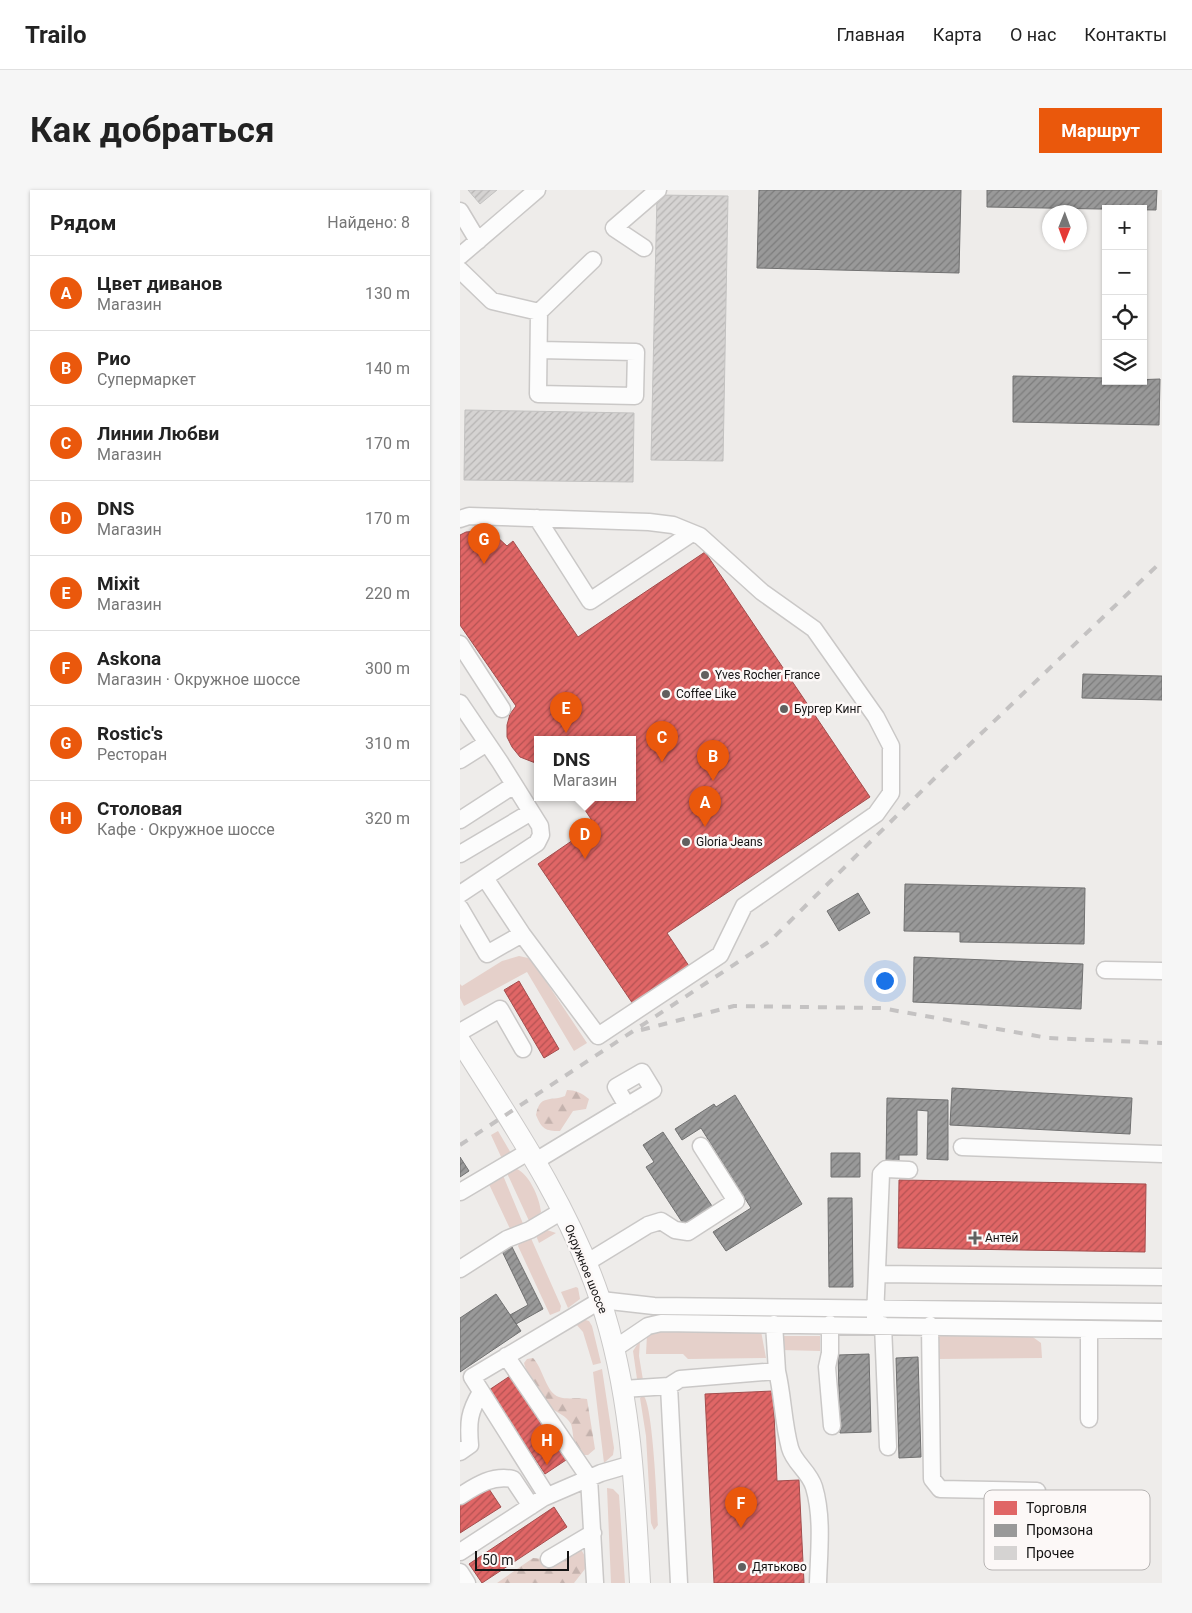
<!DOCTYPE html>
<html lang="ru">
<head>
<meta charset="utf-8">
<style>
	body { margin:0; font-family:Roboto,sans-serif; background:#f6f6f6; color:#222 }
	.controls { position:absolute; right:15px; top:15px; display:grid; overflow:hidden; border-radius:0px; box-shadow:0 1px 4px #0004 }
	.controls button { width:45px; height:45px; display:grid; place-items:center; padding:0; border:0; border-bottom:1px solid #e0e0e0; background:#fff; color:#222; font:25px sans-serif }
	.compass { position:absolute; left:582px; top:15px; width:45px; height:45px; border-radius:50%; background:#fff; box-shadow:0 1px 4px #0004; rotate:181deg }
	.scale { position:absolute; left:15px; bottom:12px; width:94px; box-sizing:border-box; padding-left:5px; border:2px solid #151414; border-top:0; font-size:14px; line-height:18px; white-space:nowrap; color:#151414; -webkit-text-stroke:4px #fcf8f7; paint-order:stroke }
	.you { position:absolute; left:424px; top:790px; width:18px; height:18px; margin:-12px; border:4px solid #fff; border-radius:50%; background:#1a73e8; box-shadow:0 0 0 8px #1a73e833 }
	.badge { display:grid; place-items:center; width:32px; height:32px; border-radius:50%; background:#ea580c; color:#fff; font-size:16px; font-weight:700 }
	.pin { position:absolute; translate:-50% -41px; filter:drop-shadow(0 1px 2px #0008) }
	.pin::after { content:''; position:absolute; top:26px; width:18px; height:15px; background:inherit; clip-path:polygon(0 0,100% 0,50% 100%) }
	.popup { position:absolute; left:74px; top:546px; width:102px; height:65px; box-sizing:border-box; display:grid; place-content:center; border-radius:0px; background:#fff; filter:drop-shadow(0 1px 4px #0005); font-size:16px; white-space:nowrap; color:#767676 }
	.popup b { font-size:19px; color:#222 }
	.popup::after { content:''; position:absolute; left:50%; top:100%; margin-left:-10px; border:10px solid transparent; border-top-color:#fff }
	.list { margin:0; padding:0; list-style:none }
	h2 { display:flex; justify-content:space-between; align-items:center; height:65px; margin:0; padding:0 20px; font-size:21px }
	h2 small { font-size:16px; font-weight:400; color:#767676 }
	.list li { display:grid; grid-template-columns:32px 1fr auto; gap:15px; align-items:center; box-sizing:border-box; height:75px; padding:0 20px; border-top:1px solid #e0e0e0 }
	.list b { display:block; font-size:19px; white-space:nowrap }
	.list p { margin:0; font-size:16px; white-space:nowrap; color:#767676 }
	.list em { font-size:16px; font-style:normal; color:#767676 }
	.icon { flex:none; width:28px; height:28px; fill:none; stroke:currentColor; stroke-width:2; stroke-linecap:round; stroke-linejoin:round }
	.map { position:relative; flex:none; width:702px; height:1393px; overflow:hidden; border-radius:0px }
	header { display:flex; align-items:center; gap:30px; box-sizing:border-box; height:70px; padding:0 25px; background:#fff; border-bottom:1px solid #e0e0e0 }
	header strong { font-size:24px }
	nav { display:flex; gap:28px; margin-inline-start:auto; font-size:18px }
	.intro { display:flex; align-items:center; justify-content:space-between; box-sizing:border-box; height:120px; padding:0 30px }
	h1 { margin:0; font-size:35px }
	.button { padding:12px 22px; border-radius:0px; background:#ea580c; color:#fff; font-size:18px; font-weight:700 }
	main { display:flex; gap:30px; padding:0 30px }
	aside { flex:1; background:#fff; border-radius:0px; box-shadow:0 1px 4px #0004 }
	.map>svg:first-child { display:block }
</style>
</head>
<body>
<header>
<strong>Trailo</strong>
<nav><a>Главная</a><a>Карта</a><a>О нас</a><a>Контакты</a></nav>
</header>
<div class="intro"><h1>Как добраться</h1><a class="button">Маршрут</a></div>
<main>
<aside>
<h2>Рядом<small>Найдено: 8</small></h2>
<ul class="list">
<li><span class="badge">A</span><div><b>Цвет диванов</b><p>Магазин</p></div><em>130 m</em></li>
<li><span class="badge">B</span><div><b>Рио</b><p>Супермаркет</p></div><em>140 m</em></li>
<li><span class="badge">C</span><div><b>Линии Любви</b><p>Магазин</p></div><em>170 m</em></li>
<li><span class="badge">D</span><div><b>DNS</b><p>Магазин</p></div><em>170 m</em></li>
<li><span class="badge">E</span><div><b>Mixit</b><p>Магазин</p></div><em>220 m</em></li>
<li><span class="badge">F</span><div><b>Askona</b><p>Магазин · Окружное шоссе</p></div><em>300 m</em></li>
<li><span class="badge">G</span><div><b>Rostic's</b><p>Ресторан</p></div><em>310 m</em></li>
<li><span class="badge">H</span><div><b>Столовая</b><p>Кафе · Окружное шоссе</p></div><em>320 m</em></li>
</ul>
</aside>
<div class="map">
<svg width="702" height="1393" viewBox="0 0 702 1393">
	<defs>
		<pattern id="forest-firs" width="22" height="20" patternUnits="userSpaceOnUse" patternTransform="scale(1.25)"><rect width="22" height="20" fill="#e5d0ca"/><path d="M5 1l3.5 6h-7zM16 11l3.5 6h-7z" fill="#c4b2ad"/></pattern>
		<pattern id="shops-hatch" width="6" height="6" patternUnits="userSpaceOnUse" patternTransform="scale(1.25)"><rect width="6" height="6" fill="#e06666"/><path d="M-1 1l2-2M0 6l6-6M5 7l2-2" fill="none" stroke="#b45353"/></pattern>
		<pattern id="industry-hatch" width="6" height="6" patternUnits="userSpaceOnUse" patternTransform="scale(1.25)"><rect width="6" height="6" fill="#999"/><path d="M-1 1l2-2M0 6l6-6M5 7l2-2" fill="none" stroke="#7c7c7c"/></pattern>
		<pattern id="building-hatch" width="6" height="6" patternUnits="userSpaceOnUse" patternTransform="scale(1.25)"><rect width="6" height="6" fill="#d5d3d2"/><path d="M-1 1l2-2M0 6l6-6M5 7l2-2" fill="none" stroke="#b6b4b3"/></pattern>
	</defs>
	<rect width="100%" height="100%" fill="#eeecea"/>
	<!-- grass -->
	<path fill="#e5d0ca" d="M59,766L68,768L73,772L127,853L114,861L67,782L4,816L0,808V794L2,796L42,771Z
		M38,941L52,965L43,971L31,945Z
		M54,978C68,981 80,1008 81,1022L70,1033L46,981Z
		M42,983L64,1036L52,1043L27,990Z
		M84,1039L96,1043L79,1053L75,1043Z
		M70,1046L101,1116L100,1121L90,1125L58,1056L60,1051Z
		M116,1097L118,1098L120,1109L108,1118L101,1102Z
		M122,1129L129,1131L132,1136L141,1173L133,1175L123,1142L115,1133Z
		M194,1140L301,1141L306,1168L228,1169L223,1164H186L187,1144Z
		M478,1144L570,1145L581,1153L582,1168L477,1169Z
		M321,1146H360V1161L321,1160Z
		M180,1150L179,1166L183,1190L180,1191L177,1189L173,1161Z
		M142,1179L154,1258L153,1265L144,1273L133,1182Z
		M183,1205C193,1213 197,1316 198,1335L194,1340L191,1333L186,1246L180,1208Z
		M147,1298L153,1299L159,1305L165,1393H151Z"/>
	<!-- forest -->
	<path fill="url(#forest-firs)" d="M107,900C115,900 122,903 129,909L126,919L113,921L100,941C85,941 82,939 76,925C80,904 89,912 105,906Z
		M73,1168C83,1178 86,1203 99,1207C108,1210 118,1207 127,1209L135,1259L128,1265H116C114,1258 113,1239 111,1234C106,1225 97,1223 90,1217C80,1210 67,1185 64,1173L67,1169Z
		M117,1360L122,1361L127,1370L125,1379L114,1393H37L73,1368L83,1369L84,1375L89,1378Z"/>
	<!-- shops -->
	<path fill="url(#shops-hatch)" stroke="#a34d4d" d="M21,341L36,346L47,356L53,351L118,447L245,362L410,607L207,743L229,776L173,814L78,674L135,635L117,608H172V550H78V574L60,567L52,557L47,547V535L50,524L56,516L0,435V345L6,342Z
		M59,791L99,859L84,868L44,800Z
		M439,990L686,994L685,1062L438,1058Z
		M50,1186L106,1270L85,1284L29,1200Z
		M313,1201L317,1291L339,1290L344,1393H254L245,1204Z
		M27,1296L41,1317L0,1343V1313Z
		M94,1317L107,1337L22,1393L9,1374Z"/>
	<!-- industry -->
	<path fill="url(#industry-hatch)" stroke="#717171" d="M299,0H501L499,83L297,78Z
		M527,0H697L696,20L527,17Z
		M553,186L646,188V191L700,189L699,235L553,232Z
		M623,484L702,486V510L622,508Z
		M445,694L625,698L624,754L500,752V742L444,741Z
		M398,703L410,723L379,741L367,721Z
		M454,767L623,774L621,819L453,812Z
		M492,898L672,908L670,944L490,935Z
		M275,905L342,1014L266,1061L253,1042L291,1018L241,938L222,950L215,939L254,914L256,917Z
		M427,908L488,910V970L467,969L468,921L457,920V965H439V974H426Z
		M203,942L252,1016L224,1035L186,977L194,972L183,955Z
		M371,963H400V987H371Z
		M0,967L9,981L0,987Z
		M368,1008H392L393,1097H369Z
		M51,1055L83,1119L56,1134L50,1125L68,1115L41,1059Z
		M36,1104L61,1141L0,1182V1128Z
		M409,1164L411,1242L380,1243L378,1165Z
		M458,1167L461,1267L439,1268L436,1168Z"/>
	<!-- building -->
	<path fill="url(#building-hatch)" stroke="#c3c2c1" d="M8,0H37L20,14Z
		M197,5L268,6L263,271L191,270Z
		M5,220L174,223L173,292L4,290Z"/>
	<g fill="none" stroke-linecap="round" stroke-linejoin="round">
		<defs>
			<path id="minor" d="M0,21L18,51
				M184,58L154,38L198,0
				M0,66L77,0
				M0,80L32,111L79,122L133,70
				M79,160L176,162L175,206L78,204L79,122
				M77,328L130,411L232,343
				M0,329L9,326L189,332L213,335L240,346L302,402L354,439L416,527L431,556V603L416,624L284,716L260,765L138,846L62,744
				M0,454L42,519
				M0,513L40,572L80,636L81,645L77,653L0,704
				M0,570L27,553
				M0,630L54,595
				M0,664L71,622
				M0,718L27,764L62,744L25,688
				M645,780L702,781
				M0,842L40,819L63,859
				M502,957L702,964
				M74,972L193,900L182,882L156,897L167,916
				M0,1002L68,962
				M126,1073L188,1035L201,1031L215,1040L228,1042L276,1011L241,956
				M0,1079L47,1049L70,1040L102,1021
				M417,1084L702,1087
				M415,1127L421,984L426,979L449,980
				M370,1134V1163L367,1177L372,1236
				M423,1135L428,1257
				M470,1135L472,1289L480,1299L577,1301
				M154,1159L188,1136L201,1133L702,1140
				M46,1166L129,1288L135,1392
				M317,1181C323,1206 323,1233 330,1258C334,1273 349,1281 354,1297C363,1327 359,1361 358,1393
				M163,1199L209,1196
				M629,1229V1139
				M0,1262L10,1255C8,1232 9,1222 21,1202
				M0,1306C17,1295 32,1285 53,1289L71,1316
				M87,1306L12,1187L141,1110L194,1116L702,1122
				M0,1362L83,1308L141,1283L172,1274
				M89,1369L133,1343
				M0,1382L7,1393
				M219,1393L209,1196L220,1189L317,1181L314,1134"/>
			<path id="major" d="M0,851C52,933 109,1016 140,1109C171,1201 175,1298 180,1393"/>
		</defs>
		<!-- minor casing -->
		<use href="#minor" stroke="#cac8c7" stroke-width="19"/>
		<!-- major casing -->
		<use href="#major" stroke="#cac8c7" stroke-width="22"/>
		<!-- minor -->
		<use href="#minor" stroke="#fcfcfc" stroke-width="16"/>
		<!-- major -->
		<use href="#major" stroke="#fcfcfc" stroke-width="20"/>
		<!-- rail -->
		<path stroke="#c4c2c2" stroke-width="4" stroke-dasharray="9 9" stroke-linecap="butt" d="M181,840L274,816L421,818L588,848L702,853
			M0,955L310,751L484,579L702,371"/>
	</g>
	<!-- markers -->
	<g fill="#61605f" stroke="#fcf8f7" stroke-width="2">
		<circle cx="245" cy="485" r="5"/>
		<circle cx="206" cy="504" r="5"/>
		<circle cx="324" cy="519" r="5"/>
		<circle cx="226" cy="652" r="5"/>
		<path d="M512.5 1040.5h5v5h5v5h-5v5h-5v-5h-5v-5h5z"/>
		<circle cx="282" cy="1377" r="5"/>
	</g>
	<g text-anchor="middle" stroke-width="5" stroke-linejoin="round" paint-order="stroke">
		<!-- poi labels -->
		<g font-size="12" fill="#151414" stroke="#fcf8f7" text-anchor="start">
			<text x="255" y="489">Yves Rocher France</text>
			<text x="216" y="508">Coffee Like</text>
			<text x="334" y="523">Бургер Кинг</text>
			<text x="236" y="656">Gloria Jeans</text>
			<text x="525" y="1052">Антей</text>
			<text x="292" y="1381">Дятьково</text>
		</g>
		<!-- street labels -->
		<g font-size="12" fill="#151414" stroke="#fcf8f7">
			<text transform="translate(126 1079) rotate(68)" y="4">Окружное шоссе</text>
		</g>
	</g>
	<!-- legend -->
	<rect x="524" y="1300" width="166" height="80" rx="8" fill="#fcf8f7" stroke="#b7b4b3" stroke-width="1"/>
	<rect x="534" y="1311" width="23" height="14" fill="#e06666"/>
	<rect x="534" y="1334" width="23" height="13" fill="#999"/>
	<rect x="534" y="1356" width="23" height="14" fill="#d5d3d2"/>
	<g font-size="14" fill="#151414">
		<text x="566" y="1323">Торговля</text>
		<text x="566" y="1345">Промзона</text>
		<text x="566" y="1368">Прочее</text>
	</g>
</svg>
<div class="controls">
<button>+</button>
<button>−</button>
<button><svg class="icon" aria-label="locate" viewBox="0 0 24 24"><circle cx="12" cy="12" r="6"/><path d="M12 2v4M12 18v4M2 12h4M18 12h4"/></svg></button>
<button><svg class="icon" aria-label="layers" viewBox="0 0 24 24"><path d="M12 4l9 5-9 5-9-5zM3 14l9 5 9-5"/></svg></button>
</div>
<svg class="compass" viewBox="-18 -18 36 36"><path d="M0-13l5 13h-10z" fill="#e53935"/><path d="M0 13l5-13h-10z" fill="#767676"/></svg>
<div class="scale">50 m</div>
<div class="you"></div>
<div class="pin badge" style="left:245px;top:637px">A</div>
<div class="pin badge" style="left:253px;top:591px">B</div>
<div class="pin badge" style="left:202px;top:572px">C</div>
<div class="pin badge" style="left:125px;top:669px">D</div>
<div class="popup"><b>DNS</b>Магазин</div>
<div class="pin badge" style="left:106px;top:543px">E</div>
<div class="pin badge" style="left:281px;top:1338px">F</div>
<div class="pin badge" style="left:24px;top:374px">G</div>
<div class="pin badge" style="left:87px;top:1275px">H</div>
</div>
</main>
</body>
</html>
